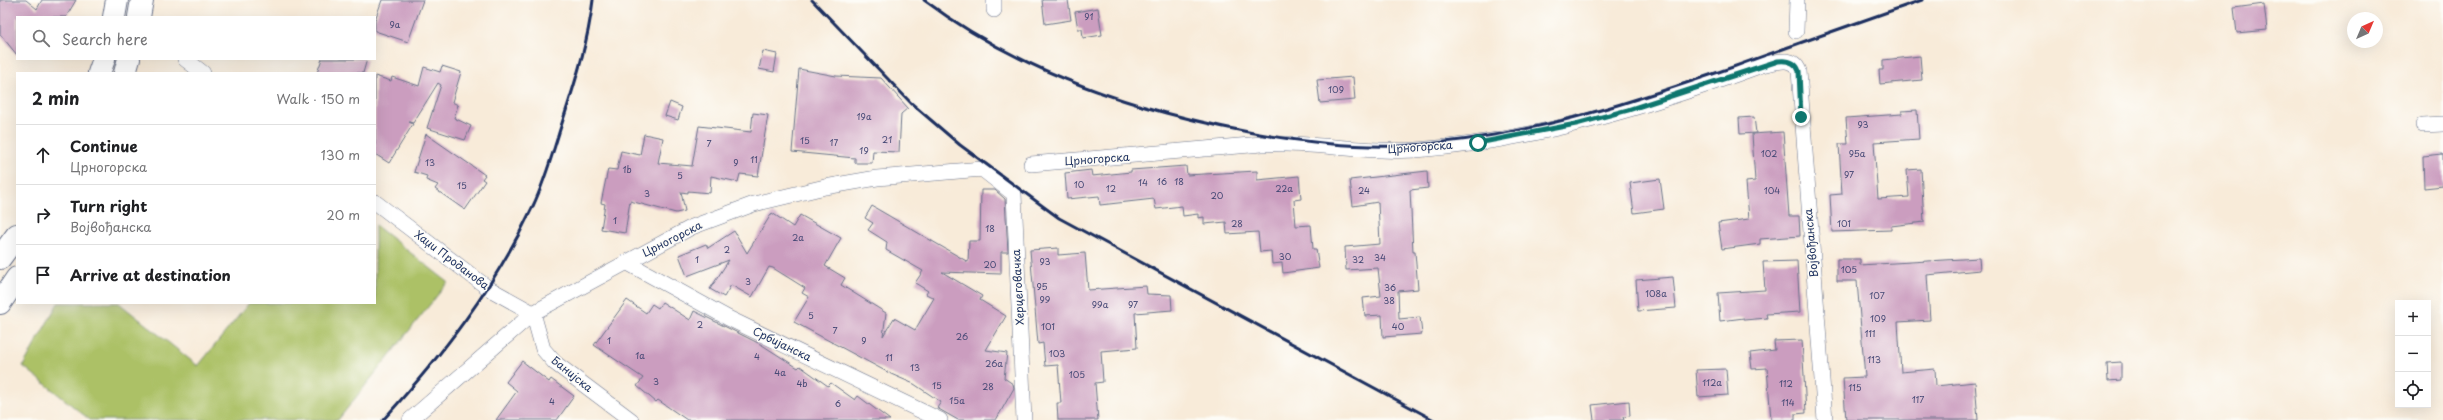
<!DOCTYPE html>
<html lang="en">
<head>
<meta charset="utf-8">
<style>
	body { margin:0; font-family:"Playpen Sans",sans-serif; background:#f2f2f2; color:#202124 }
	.controls { position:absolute; right:12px; bottom:12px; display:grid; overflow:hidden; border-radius:0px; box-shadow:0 4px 16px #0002 }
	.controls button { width:36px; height:36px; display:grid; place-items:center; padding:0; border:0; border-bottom:1px solid #e0e0e0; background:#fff; color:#202124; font:20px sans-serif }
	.compass { position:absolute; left:2347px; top:12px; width:36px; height:36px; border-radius:50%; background:#fff; box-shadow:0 4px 16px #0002; rotate:44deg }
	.stop { position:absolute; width:12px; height:12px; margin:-9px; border:3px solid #0f766e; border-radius:50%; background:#fff }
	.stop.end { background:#0f766e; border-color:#fff; box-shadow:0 1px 4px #0008 }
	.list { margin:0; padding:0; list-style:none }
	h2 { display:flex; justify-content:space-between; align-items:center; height:52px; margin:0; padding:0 16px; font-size:17px }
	h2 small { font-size:13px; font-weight:400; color:#757577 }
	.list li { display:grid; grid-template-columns:26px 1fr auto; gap:12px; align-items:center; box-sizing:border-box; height:60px; padding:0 16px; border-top:1px solid #e0e0e0 }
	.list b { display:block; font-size:15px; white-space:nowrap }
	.list p { margin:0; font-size:13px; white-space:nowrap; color:#757577 }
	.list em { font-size:13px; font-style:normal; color:#757577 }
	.icon { flex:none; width:22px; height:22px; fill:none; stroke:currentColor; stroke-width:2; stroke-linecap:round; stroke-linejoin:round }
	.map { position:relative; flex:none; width:2443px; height:420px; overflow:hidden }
	.search { position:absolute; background:#fff; box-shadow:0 4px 16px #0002; left:16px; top:16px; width:360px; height:44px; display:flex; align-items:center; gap:10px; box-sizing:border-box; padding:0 14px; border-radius:0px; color:#757577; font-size:15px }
	.panel { position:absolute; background:#fff; box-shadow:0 4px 16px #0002; left:16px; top:72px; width:360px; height:232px; border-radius:0px }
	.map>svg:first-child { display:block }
</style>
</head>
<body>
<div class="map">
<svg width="2443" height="420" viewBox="0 0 2443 420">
	<rect width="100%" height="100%" fill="#fdfcf7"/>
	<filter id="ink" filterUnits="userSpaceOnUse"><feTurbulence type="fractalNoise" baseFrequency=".025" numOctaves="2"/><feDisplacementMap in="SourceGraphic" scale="8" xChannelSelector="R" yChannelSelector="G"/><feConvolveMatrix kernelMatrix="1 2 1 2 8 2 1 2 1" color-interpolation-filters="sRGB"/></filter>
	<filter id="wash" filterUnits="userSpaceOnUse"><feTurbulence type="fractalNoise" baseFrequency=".012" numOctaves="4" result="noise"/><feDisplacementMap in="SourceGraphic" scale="16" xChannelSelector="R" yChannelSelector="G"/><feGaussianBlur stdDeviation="0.9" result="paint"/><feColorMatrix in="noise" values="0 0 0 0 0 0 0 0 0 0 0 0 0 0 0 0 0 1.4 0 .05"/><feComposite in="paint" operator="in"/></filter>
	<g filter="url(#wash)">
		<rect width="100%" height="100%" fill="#f8ebd9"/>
		<!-- green -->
		<path fill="#acc166" stroke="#647862" d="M375,225L448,282L338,420H90L23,366L58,303H119L198,366L249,303H375Z"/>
		<g id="blocks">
			<!-- building -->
			<path fill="#cb9dbf" d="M0,0H26L37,9L42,0H76L66,17H17V55L0,34Z
				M382,0H423L408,42L375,31V20Z
				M1042,0H1068L1071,20L1045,24Z
				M2264,4L2267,30L2237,33L2234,8Z
				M1098,8L1102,35L1083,38L1082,29H1078L1075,12Z
				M763,51L777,54L774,72L759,69Z
				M1920,56L1922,80L1880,84L1879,70H1883V60Z
				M322,59H367L363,73H317Z
				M442,66L461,72L452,102L458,105L454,118L471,126L465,140L427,128L441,85L438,83L413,123L409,122L413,124L389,163L375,154V76L391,81L392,77L419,86L424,67L440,72Z
				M799,69L836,76L881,78L908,108L901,114L899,152L873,151L872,163H855V158L792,152Z
				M1353,77L1355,100L1320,103L1317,80Z
				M670,102L682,107L678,120L665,116Z
				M1917,110L1919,139L1874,142L1878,199L1909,197L1907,170L1921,169L1924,222L1891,226V230L1832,232L1830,195L1842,194L1839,144H1848L1846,118L1902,114V111Z
				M753,113L768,115L758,176L740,174L738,182L711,176L710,193L688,191V193L681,192L685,211L676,213L630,201L625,233L601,229L605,204L601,203L608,169L617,170L621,151L640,155L644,134L663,138L658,163L692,166L699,126L751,132Z
				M1754,117L1756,133L1740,134L1739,118Z
				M1783,132L1789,216H1799L1800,236L1760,239V244L1722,249L1718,223L1749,219L1746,182L1755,181L1752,134Z
				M426,134L485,175L482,179L485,181L465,210L435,189L438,185L426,180L427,176L414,172Z
				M2443,154V186L2424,188L2423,156Z
				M1186,166L1187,175L1257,171V180L1299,176L1301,199L1294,200L1296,226L1311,225L1313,249H1316L1319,268L1283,273L1282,263L1272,264L1271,251L1260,252L1258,232L1227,234L1226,222L1204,224V217L1198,218V214L1183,216L1182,206L1156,209L1154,199L1100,205L1099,196L1067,199L1065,173L1091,170L1092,176L1131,172V170Z
				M1427,171L1428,188L1410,190L1413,252H1415L1418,289L1398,291L1399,319L1420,317L1422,334L1383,337L1382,315L1365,316L1363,298L1381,296L1378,268L1346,270L1345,247L1380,244L1378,202L1353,206L1350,180Z
				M1660,179L1664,209L1634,213L1630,183Z
				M981,190H995L1005,199L1008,252H1001V274L942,272L982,296L980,300L1006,316L986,350L1007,353L1004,378L1013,384L1014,388L996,420H958L937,408L941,402L914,384L891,374L794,322L809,297L802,293L805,288L773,268L769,267L752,297L731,285L724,297L710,289L729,260L687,276L679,255L706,244L708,248L734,231L747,253L772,213L793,227L800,215L841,238L825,266L845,278L841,285L886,313L883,336L894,318L915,330L934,298L926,294L928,291L915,283L923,271L886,250L887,242L868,230L873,223L865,218L872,206L968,262L969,241H980Z
				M1058,248V255L1085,253L1088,290L1146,286L1147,294L1171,295L1172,310L1135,313L1137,348L1101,351L1103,382L1095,383L1098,420H1058L1057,403H1061L1058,365L1045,366L1043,343L1038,344L1030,250Z
				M1979,258L1980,270L1927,275L1930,320L1898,322L1901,372L1935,369L1936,386L1975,382L1978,420H1846L1843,378L1865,377L1857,281H1837V259H1860V265Z
				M1797,261L1800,312L1766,314L1767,318L1744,320V318L1720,321L1718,293L1765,290L1763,262Z
				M1673,277L1676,308L1638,311L1636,280Z
				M627,300L646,313L652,304L658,308L662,302L690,320L694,311L762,345L798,368L800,366L828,386L831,383L855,400L858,396L890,420H687L658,400L656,402L637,386L643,378L594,345Z
				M1802,340L1806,413L1795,414V420H1771L1767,368L1752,369L1750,353L1775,350L1774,341Z
				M522,361L549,382L551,379L574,396L557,420H496L517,391L506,382Z
				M2121,362V380L2108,381L2107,363Z
				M1726,369L1728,395L1698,397L1696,370Z
				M1629,401L1630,416L1623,417L1624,420H1594L1592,405Z"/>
		</g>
	</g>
	<g filter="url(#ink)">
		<use href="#blocks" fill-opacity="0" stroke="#687189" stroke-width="1"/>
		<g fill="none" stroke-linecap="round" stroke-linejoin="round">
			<defs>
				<path id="street" d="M994,0V10
					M1796,31L1797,0
					M185,59L203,73
					M2423,125L2443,124
					M1031,164L1262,144C1314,142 1365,153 1416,150C1535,141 1651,106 1762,65C1775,62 1793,55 1799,71L1825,420
					M375,202L488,288L533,313
					M626,262L728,318L940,420
					M533,313L543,349L555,363L631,420
					M410,420L533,313L692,227L754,204L825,187L877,178L982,169L1014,194L1024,420"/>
				<path id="primary" d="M114,17L117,0
					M139,17L142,0
					M99,73L104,59
					M125,73L129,59
					M0,258L17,235
					M0,303L17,278"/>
			</defs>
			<!-- street casing -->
			<use href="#street" stroke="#687189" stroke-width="16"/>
			<!-- primary casing -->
			<use href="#primary" stroke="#687189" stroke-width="24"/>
			<!-- street -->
			<use href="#street" stroke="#fff" stroke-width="15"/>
			<!-- primary -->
			<use href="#primary" stroke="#fff" stroke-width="22"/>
			<!-- rail -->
			<path stroke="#1b2f5e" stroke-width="3" d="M812,0L911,103L960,145L1059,218L1434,420
				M924,0C995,53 1081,90 1166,113C1241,133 1323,149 1401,146C1521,139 1621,106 1733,67C1796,44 1859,22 1922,0
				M383,420C443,354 495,287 533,206C546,179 554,148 563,120C576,80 588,42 593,0"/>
		</g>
	</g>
	<g fill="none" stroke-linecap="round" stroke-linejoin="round" filter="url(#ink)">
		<!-- route -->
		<path stroke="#0f766e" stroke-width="5" d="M1478,143L1576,124L1628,110L1778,61C1787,60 1796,62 1799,71L1801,117"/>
	</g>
	<g text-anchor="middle" stroke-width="3" stroke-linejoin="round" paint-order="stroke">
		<!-- number labels -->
		<g font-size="9" fill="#474a76">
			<text x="1089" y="20">91</text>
			<text x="395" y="28">9a</text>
			<text x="1336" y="93">109</text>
			<text x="864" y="120">19a</text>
			<text x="1863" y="128">93</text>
			<text x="887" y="143">21</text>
			<text x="805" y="144">15</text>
			<text x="834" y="146">17</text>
			<text x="709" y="147">7</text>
			<text x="864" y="154">19</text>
			<text x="1769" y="157">102</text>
			<text x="1857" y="157">95a</text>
			<text x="754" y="163">11</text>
			<text x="430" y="166">13</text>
			<text x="736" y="166">9</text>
			<text x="627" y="173">1b</text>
			<text x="1849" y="178">97</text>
			<text x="680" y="179">5</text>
			<text x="1162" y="185">16</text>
			<text x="1179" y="185">18</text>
			<text x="1143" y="186">14</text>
			<text x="1079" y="188">10</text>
			<text x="462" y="189">15</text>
			<text x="1111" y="192">12</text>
			<text x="1284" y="192">22a</text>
			<text x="1364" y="194">24</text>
			<text x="1772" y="194">104</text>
			<text x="647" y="197">3</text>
			<text x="1217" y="199">20</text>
			<text x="615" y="224">1</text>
			<text x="1237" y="227">28</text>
			<text x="1844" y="227">101</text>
			<text x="990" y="232">18</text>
			<text x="798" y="241">2a</text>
			<text x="727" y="253">2</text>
			<text x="1285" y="260">30</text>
			<text x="1380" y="261">34</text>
			<text x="697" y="263">1</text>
			<text x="1358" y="263">32</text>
			<text x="1045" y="265">93</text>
			<text x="990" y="268">20</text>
			<text x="1849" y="273">105</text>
			<text x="748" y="285">3</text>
			<text x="1042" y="290">95</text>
			<text x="1390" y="291">36</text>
			<text x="1656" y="297">108a</text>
			<text x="1877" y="299">107</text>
			<text x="1045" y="303">99</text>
			<text x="1389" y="304">38</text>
			<text x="1100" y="308">99a</text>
			<text x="1133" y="308">97</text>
			<text x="811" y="319">5</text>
			<text x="1878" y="322">109</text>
			<text x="700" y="328">2</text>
			<text x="1048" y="330">101</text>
			<text x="1398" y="330">40</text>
			<text x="835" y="334">7</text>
			<text x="1870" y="337">111</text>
			<text x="962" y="340">26</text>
			<text x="609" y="344">1</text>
			<text x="864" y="344">9</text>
			<text x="1057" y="357">103</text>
			<text x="640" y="359">1a</text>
			<text x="757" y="360">4</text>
			<text x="889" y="361">11</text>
			<text x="1874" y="363">113</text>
			<text x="994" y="367">26a</text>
			<text x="915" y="371">13</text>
			<text x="780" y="376">4a</text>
			<text x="1077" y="378">105</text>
			<text x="656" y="385">3</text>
			<text x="1712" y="386">112a</text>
			<text x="802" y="387">4b</text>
			<text x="1786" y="387">112</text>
			<text x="937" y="389">15</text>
			<text x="988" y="390">28</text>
			<text x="1855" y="391">115</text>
			<text x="1918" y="403">117</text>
			<text x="957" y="404">15a</text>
			<text x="552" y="405">4</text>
			<text x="1788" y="406">114</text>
			<text x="838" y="407">6</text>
		</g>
		<!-- street labels -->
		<g font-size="11" fill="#1b2f5e" stroke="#fdfcf7">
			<text transform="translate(1420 147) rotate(-4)" y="4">Црногорска</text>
			<text transform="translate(1097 159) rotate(-4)" y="4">Црногорска</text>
			<text transform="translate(672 239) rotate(-27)" y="4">Црногорска</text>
			<text transform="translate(1811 243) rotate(-95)" y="4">Војвођанска</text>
			<text transform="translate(452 260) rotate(37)" y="4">Хаџи Проданова</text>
			<text transform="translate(1018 287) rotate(-93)" y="4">Херцеговачка</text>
			<text transform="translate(782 344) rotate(26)" y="4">Србијанска</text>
			<text transform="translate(572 374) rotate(39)" y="4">Банијска</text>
		</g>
	</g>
</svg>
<div class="controls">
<button>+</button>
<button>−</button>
<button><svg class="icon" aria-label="locate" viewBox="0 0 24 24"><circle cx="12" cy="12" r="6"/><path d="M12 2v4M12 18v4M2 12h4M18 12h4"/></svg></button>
</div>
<svg class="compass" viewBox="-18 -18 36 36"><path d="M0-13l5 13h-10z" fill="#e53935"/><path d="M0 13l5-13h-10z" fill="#757577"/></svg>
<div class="stop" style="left:1478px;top:143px"></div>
<div class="stop end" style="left:1801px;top:117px"></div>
<div class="search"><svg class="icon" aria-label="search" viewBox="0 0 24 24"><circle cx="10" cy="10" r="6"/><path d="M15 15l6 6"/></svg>Search here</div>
<section class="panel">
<h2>2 min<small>Walk · 150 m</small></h2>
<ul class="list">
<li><svg class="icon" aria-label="ahead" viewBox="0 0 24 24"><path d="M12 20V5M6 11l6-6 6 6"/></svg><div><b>Continue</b><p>Црногорска</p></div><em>130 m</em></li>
<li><svg class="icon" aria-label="right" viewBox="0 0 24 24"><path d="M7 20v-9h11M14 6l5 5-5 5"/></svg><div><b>Turn right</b><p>Војвођанска</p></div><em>20 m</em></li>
<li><svg class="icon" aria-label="arrive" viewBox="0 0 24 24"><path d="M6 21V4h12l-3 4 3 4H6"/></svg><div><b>Arrive at destination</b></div></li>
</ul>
</section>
</div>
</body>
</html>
